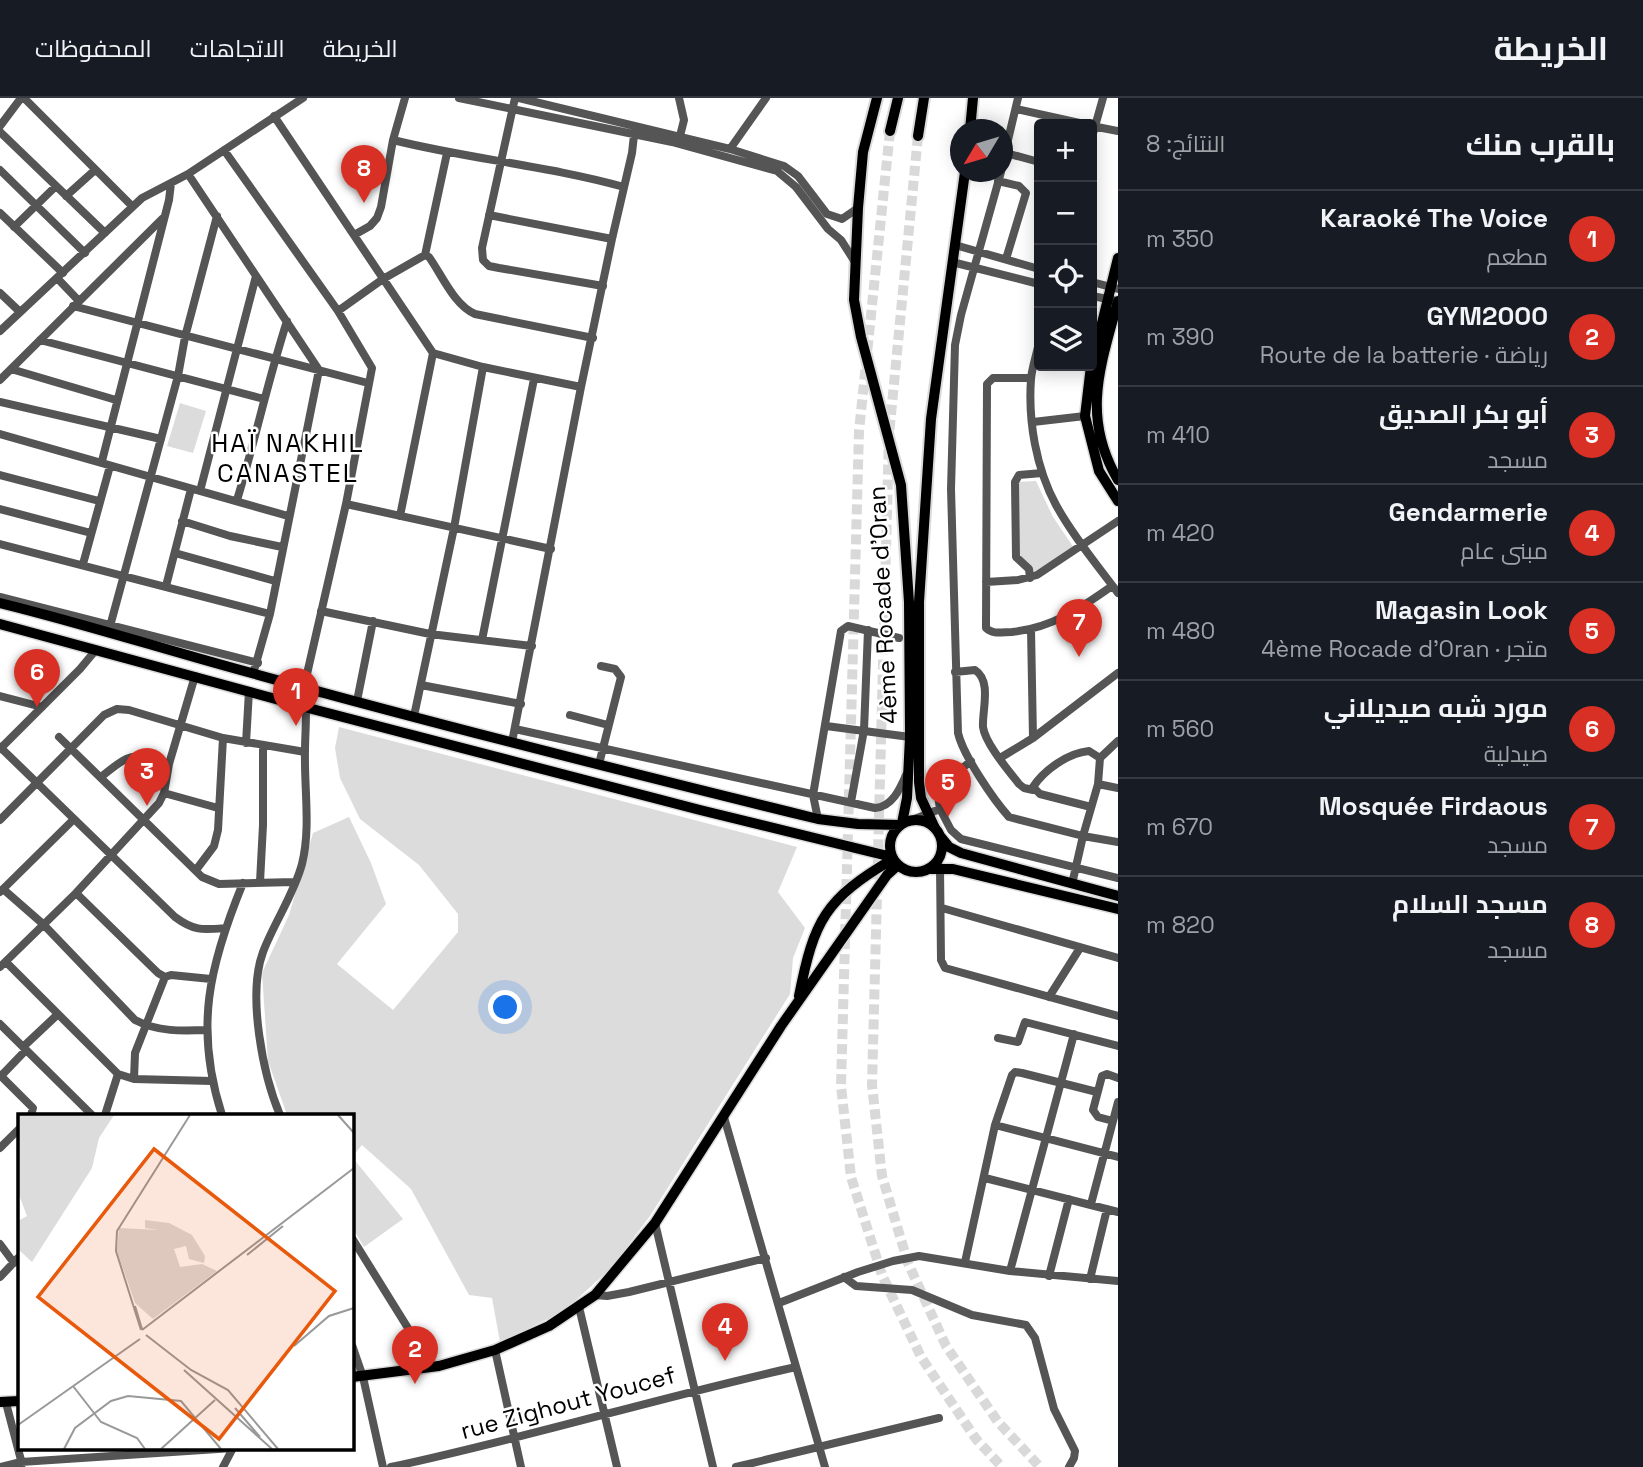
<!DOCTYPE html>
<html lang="ar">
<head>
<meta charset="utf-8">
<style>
	body { margin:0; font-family:"Space Grotesk",Cairo,sans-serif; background:#242831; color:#f1f3f6; direction:rtl }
	.controls { position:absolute; right:21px; top:21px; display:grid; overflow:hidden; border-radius:7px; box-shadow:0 4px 18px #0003 }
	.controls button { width:63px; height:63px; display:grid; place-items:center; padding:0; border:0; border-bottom:2px solid #363941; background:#171b24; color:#f1f3f6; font:35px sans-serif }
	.compass { position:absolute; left:950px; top:21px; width:63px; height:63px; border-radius:50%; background:#171b24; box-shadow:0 4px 18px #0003; rotate:232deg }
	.you { position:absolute; left:506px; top:910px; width:24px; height:24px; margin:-18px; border:5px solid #fff; border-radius:50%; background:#1a73e8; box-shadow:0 0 0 10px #1a73e833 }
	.badge { display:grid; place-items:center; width:46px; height:46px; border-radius:50%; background:#d93025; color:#fff; font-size:23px; font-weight:700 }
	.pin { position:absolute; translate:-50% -58px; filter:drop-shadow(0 2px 4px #0008) }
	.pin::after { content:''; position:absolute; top:37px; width:24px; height:21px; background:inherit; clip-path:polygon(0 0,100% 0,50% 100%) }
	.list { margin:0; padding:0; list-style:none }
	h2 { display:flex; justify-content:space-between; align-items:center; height:91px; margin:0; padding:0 28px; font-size:30px }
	h2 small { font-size:23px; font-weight:400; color:#9ea1a6 }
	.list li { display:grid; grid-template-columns:46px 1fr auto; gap:21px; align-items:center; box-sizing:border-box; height:98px; padding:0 28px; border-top:2px solid #363941 }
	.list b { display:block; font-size:26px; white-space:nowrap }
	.list p { margin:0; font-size:23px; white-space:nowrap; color:#9ea1a6 }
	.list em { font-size:23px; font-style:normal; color:#9ea1a6 }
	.icon { flex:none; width:38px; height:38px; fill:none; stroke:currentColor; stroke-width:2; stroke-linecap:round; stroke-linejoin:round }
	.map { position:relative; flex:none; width:1118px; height:1369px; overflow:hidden; direction:ltr }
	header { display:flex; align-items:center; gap:42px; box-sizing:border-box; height:98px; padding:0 35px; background:#171b24; border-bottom:2px solid #363941 }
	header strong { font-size:33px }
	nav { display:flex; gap:38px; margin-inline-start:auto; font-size:24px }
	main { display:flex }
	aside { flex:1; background:#171b24 }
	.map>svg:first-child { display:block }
</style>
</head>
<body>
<header>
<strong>الخريطة</strong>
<nav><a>الخريطة</a><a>الاتجاهات</a><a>المحفوظات</a></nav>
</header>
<main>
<aside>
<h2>بالقرب منك<small>النتائج: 8</small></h2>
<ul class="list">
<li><span class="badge">1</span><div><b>Karaoké The Voice</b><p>مطعم</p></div><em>350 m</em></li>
<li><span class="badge">2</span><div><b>GYM2000</b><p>رياضة · Route de la batterie</p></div><em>390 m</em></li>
<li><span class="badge">3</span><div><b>أبو بكر الصديق</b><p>مسجد</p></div><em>410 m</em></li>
<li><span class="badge">4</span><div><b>Gendarmerie</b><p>مبنى عام</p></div><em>420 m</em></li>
<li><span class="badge">5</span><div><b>Magasin Look</b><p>متجر · 4ème Rocade d'Oran</p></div><em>480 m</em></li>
<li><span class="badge">6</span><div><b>مورد شبه صيديلاني</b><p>صيدلية</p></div><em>560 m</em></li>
<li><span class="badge">7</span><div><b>Mosquée Firdaous</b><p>مسجد</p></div><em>670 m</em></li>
<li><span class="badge">8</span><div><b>مسجد السلام</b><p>مسجد</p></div><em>820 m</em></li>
</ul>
</aside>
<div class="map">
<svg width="1118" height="1369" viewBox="0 0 1118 1369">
	<rect width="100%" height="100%" fill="#fff"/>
	<!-- green -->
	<path fill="#dcdcdc" d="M180,305L206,313L193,355L167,348Z
		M1036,383L1053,419L1074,450L1030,476L1018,463V384Z
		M339,629L797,749L778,794L805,830L793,860L790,896L650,1118L611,1170L564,1213L500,1244L492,1200L469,1197L411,1091L362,1047L352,1059L403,1121L364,1149L352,1129V1017H287L268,963L262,875L289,817L313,735L349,719L371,765L386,806L337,866L393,912L458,834V816L419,767L360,721L340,680L335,650Z"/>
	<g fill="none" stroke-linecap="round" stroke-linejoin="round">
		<!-- highway-tunnel -->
		<path stroke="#d9d9d9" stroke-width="10" stroke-dasharray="10 5" stroke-linecap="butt" d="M890,33L859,333L841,988L851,1079L882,1177L921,1259L976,1341L1002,1369
			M918,38L889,337L872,987L882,1078L908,1165L946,1248L998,1324L1040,1369"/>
		<defs>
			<path id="major" d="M1118,203C1100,269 1081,319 1118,382
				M1092,266L1118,160
				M1091,268L1085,318L1099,373L1118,403
				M0,505C86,526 169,553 255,576C442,628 630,675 818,721L858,726L900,727
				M0,526L316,612L700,712L892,759
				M890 748a26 26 0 1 1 52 0a26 26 0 1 1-52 0Z
				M940,738L949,749L961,755L1118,798
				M929,771H953L1118,811
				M799,898C814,822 825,801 893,761
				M352,1279L439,1268L495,1252L549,1228L595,1197L655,1125L781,928L887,777L898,767
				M0,1304L19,1303"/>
			<path id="highway" d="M877,0L863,54L858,110L854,202L861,239L901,387L909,504L910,639L907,700L902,725
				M970,32L973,0
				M890,33L898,0
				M918,38L924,0
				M935,730L921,700L919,684V504L931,321L965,74"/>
		</defs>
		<!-- major casing -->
		<use href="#major" stroke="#dbdbdb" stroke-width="13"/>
		<!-- highway casing -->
		<use href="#highway" stroke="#dbdbdb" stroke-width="14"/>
		<!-- minor -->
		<path stroke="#555" stroke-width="8" d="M24,0L132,108
			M459,0L672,44L777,73L796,89L828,131L841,142L855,164
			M515,0L482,150L483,162L489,168L499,170L603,188
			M519,0L730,51L784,68L798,78L827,116L842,121L858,110
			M679,0L684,22L679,42
			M1016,11L1084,26
			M274,18L433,255L483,269L581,289
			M0,28L21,0
			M1092,28L1118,33
			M0,34L105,135
			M1092,39L1103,0
			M393,42C469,61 549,68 624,89
			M730,51L766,0
			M224,52L338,213L372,270L346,406L304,589C308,611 305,631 305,653C304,690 311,730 302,766C294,796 274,825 263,854C247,897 263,977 280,1017
			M447,55L425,157L429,159C442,177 454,207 475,216L593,240
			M1006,55L1039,64
			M1002,67L1018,0
			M0,72L85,155
			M1001,74L961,217L955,247L951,391L958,635C963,657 993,701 1009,719L1083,738L1118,744
			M188,76L319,272L270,516L253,576
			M998,83L1019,88L1026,95L1006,161
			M66,98L95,72
			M0,115L63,175
			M489,117L612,141
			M14,129L56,88
			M354,137L370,128L377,120L381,109L393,42L405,0
			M955,147L1039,171
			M952,164L1039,186
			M57,180L78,202
			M1092,184L1118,191
			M0,195L19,213
			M1092,198L1113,202
			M73,208L368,285
			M338,213L383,181L425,157
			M0,233L142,100L188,76L303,0
			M40,242L264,301
			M1039,244C1037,256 1032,269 1031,281C1028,323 1036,370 1056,407C1073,438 1097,467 1118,495
			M11,271L116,302
			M1031,280H993L987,286L986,530C993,537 1002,534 1012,534C1052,530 1081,510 1112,488
			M0,282L162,121
			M0,304L161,341
			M1033,324L1085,318
			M0,336L288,418
			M102,363L169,102L171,85
			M0,377L99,403
			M200,393L256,178
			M237,402C255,343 268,282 287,223
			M346,406L551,451
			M0,411L91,435
			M400,418L433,255
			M182,423L230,438L282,449
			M0,446L270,516
			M175,455L275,483
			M83,466L110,368
			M1030,480L1029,471L1016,459L1015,384L1019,377L1042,375
			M986,484L1018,482L1037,477L1118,423
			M166,488L191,391
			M0,499L258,565
			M321,513L430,536L532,548
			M1031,531L1033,640
			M109,532L178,278L185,239L217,118
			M482,542L534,281
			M955,574L975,572C992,583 982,612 983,629C985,645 1008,672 1019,686L1024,690L1033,692
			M421,587L521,606
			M0,598L42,609
			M357,603L373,523
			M570,617L608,627
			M414,618L454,430L483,269
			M826,628L910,639
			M515,631L875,710C892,709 900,691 906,677
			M59,639L202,779L219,786L294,784
			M512,644L581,289L612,141L632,55L635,28
			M246,645L249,593
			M0,649L175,819C194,833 202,832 225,830
			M0,651L80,571L95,553
			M1000,660L1033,640L1118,575
			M599,666L621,579L615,571L601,568
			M101,679C131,655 132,654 169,666
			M1098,686L1118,690
			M164,695L218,710
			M851,704L864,632L868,532
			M1091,709L1040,696L1033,689C1044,672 1068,655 1089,653L1100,660
			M940,711L937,691L971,663
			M818,721L813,697L841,533L848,528L899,540
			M0,722L104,617L117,611L129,612L223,640L305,654
			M912,722L940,711L951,732L961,741L1118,780
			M940,769L941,862L945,870L1118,918
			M196,772L214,748L218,732L223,640
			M260,784L263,727V648
			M1072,786L1083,738L1098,686L1100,660L1118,643
			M3,791L43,826L135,922C158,934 182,933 207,932
			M0,794L74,721
			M76,795L158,875L165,879L171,877L211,881
			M942,810L1118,860
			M6,864L118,976L134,981L212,983
			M0,869L76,795L159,705L164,695L169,666L195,578
			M1049,899L1080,850
			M0,926L92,1017
			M998,940L1018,944L1025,924L1118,948
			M23,949L57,917
			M0,977L33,1010L31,1017
			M1,978L26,952
			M134,981L135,955L165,879
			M105,1017L118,976
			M222,1017C194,930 209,868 243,785
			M724,1019L825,1369
			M1113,1023L1098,1019L1093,1012L1102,978L1107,976L1118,980
			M995,1027L1118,1059
			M0,1050L19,1031
			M985,1080L1118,1114
			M1091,1106L1118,1004
			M655,1125L713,1369
			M352,1140L416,1243L422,1270
			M0,1146L14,1165
			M965,1164L995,1027L1012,977L1015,974L1022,975L1097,994
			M1010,1173L1074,936
			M1049,1178L1069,1101
			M0,1179L19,1159
			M844,1179L856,1188L912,1192L972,1217L1026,1227L1035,1240L1054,1311L1075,1353L1074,1360L1069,1369
			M1090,1181L1107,1111
			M595,1197L607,1198L629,1194L766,1160
			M779,1205L858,1174L893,1163L919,1158L1010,1173L1118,1183
			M579,1209L617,1369
			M352,1247L363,1279L383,1369
			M495,1252L521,1369
			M6,1305L22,1366
			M1,1369L21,1364L233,1350
			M223,1369L233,1350
			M391,1369C527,1340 660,1299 796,1269
			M736,1369L939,1320"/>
		<!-- major -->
		<use href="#major" stroke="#000" stroke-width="10"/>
		<!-- highway -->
		<use href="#highway" stroke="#000" stroke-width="10"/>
	</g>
	<g text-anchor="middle" stroke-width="5" stroke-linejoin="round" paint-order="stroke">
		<!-- street labels -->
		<g font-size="24" fill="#000" stroke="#fff">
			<text transform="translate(883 507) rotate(-93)" y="8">4ème Rocade d'Oran</text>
			<text transform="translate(568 1305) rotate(-15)" y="8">rue Zighout Youcef</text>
		</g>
		<!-- neighbourhood labels -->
		<g font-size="26" letter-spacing="2" fill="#000" stroke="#fff">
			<text x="288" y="354">HAÏ NAKHIL<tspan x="288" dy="30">CANASTEL</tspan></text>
		</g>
	</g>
	<!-- overview -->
	<g transform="translate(18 1016)">
		<rect width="336" height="336" fill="#fff"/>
		<path d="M0,1H96L81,24L74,54L14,148L0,135V107L9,102L0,78ZM127,106L151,109L174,121L187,142L186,149L171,145L168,132L156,135L162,153L184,150L199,157L135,205L117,189L99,137L101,114L141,116L127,114Z" fill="#dcdcdc"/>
		<path fill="none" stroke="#999" stroke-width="2" d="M320,1L336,19M229,141L265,112M117,192L124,215M123,216L98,137L99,117L172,1M124,216L336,54M128,221L173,256L210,276L260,335M276,232L311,202L336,194M166,256L254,335M55,272L83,308L119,324L127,335M217,294L242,323M0,311L122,225M46,335L57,314L93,287L110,282L163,287L203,335M143,335L197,286"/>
		<path fill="#e8590c" fill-opacity="0.15" stroke="#e8590c" stroke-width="3.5" d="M136,35L317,177L201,325L20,183Z"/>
		<rect width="336" height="336" fill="none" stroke="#000" stroke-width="3.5"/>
	</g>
</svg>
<div class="controls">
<button>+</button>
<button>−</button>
<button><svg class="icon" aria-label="locate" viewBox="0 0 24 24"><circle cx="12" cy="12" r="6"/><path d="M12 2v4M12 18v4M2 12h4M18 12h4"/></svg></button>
<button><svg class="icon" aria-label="layers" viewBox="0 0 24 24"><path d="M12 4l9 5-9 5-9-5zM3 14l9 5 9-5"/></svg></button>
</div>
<svg class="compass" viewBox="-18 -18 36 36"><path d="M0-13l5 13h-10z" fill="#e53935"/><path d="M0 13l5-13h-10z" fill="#9ea1a6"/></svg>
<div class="you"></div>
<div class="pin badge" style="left:296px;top:628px">1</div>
<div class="pin badge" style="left:415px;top:1286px">2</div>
<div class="pin badge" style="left:147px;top:708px">3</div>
<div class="pin badge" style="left:725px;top:1263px">4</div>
<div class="pin badge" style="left:948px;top:719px">5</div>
<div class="pin badge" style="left:37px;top:609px">6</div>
<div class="pin badge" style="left:1079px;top:559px">7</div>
<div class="pin badge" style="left:364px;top:105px">8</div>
</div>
</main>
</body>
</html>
